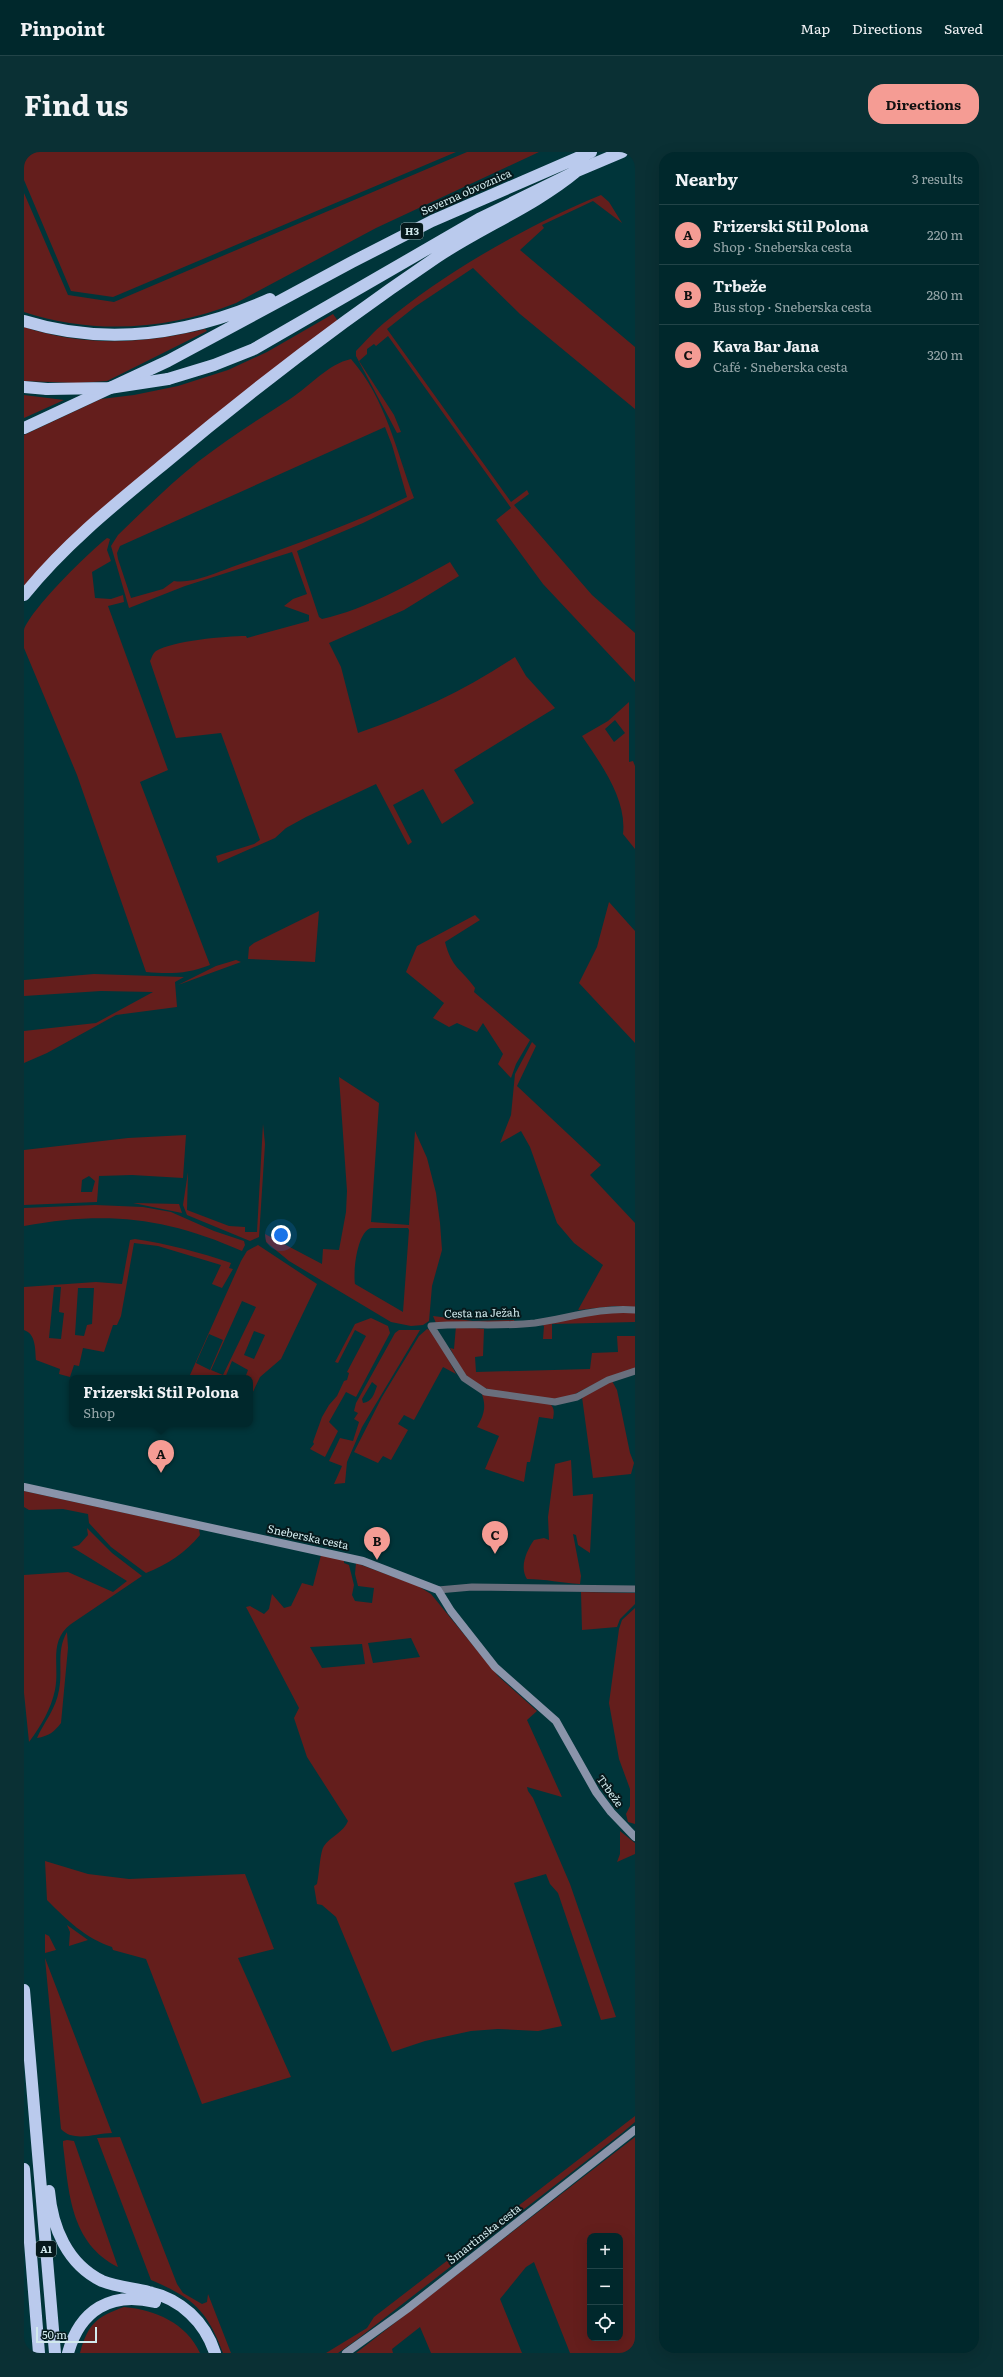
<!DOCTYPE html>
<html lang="en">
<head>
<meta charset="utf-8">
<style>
	body { margin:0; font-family:Literata,serif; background:#0a3034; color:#f1f3f6 }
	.controls { position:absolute; right:12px; bottom:12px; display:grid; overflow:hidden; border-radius:8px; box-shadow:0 4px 16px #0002 }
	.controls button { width:36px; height:36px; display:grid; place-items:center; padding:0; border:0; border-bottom:1px solid #224448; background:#00282c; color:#f1f3f6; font:20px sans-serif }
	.scale { position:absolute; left:12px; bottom:10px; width:61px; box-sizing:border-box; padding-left:4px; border:2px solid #d2eaed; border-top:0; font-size:11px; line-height:14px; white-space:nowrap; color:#d2eaed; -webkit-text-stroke:3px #06191c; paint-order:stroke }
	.you { position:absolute; left:257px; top:1083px; width:14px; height:14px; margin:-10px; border:3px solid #fff; border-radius:50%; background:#1a73e8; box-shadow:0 0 0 6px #1a73e833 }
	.badge { display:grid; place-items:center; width:26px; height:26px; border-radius:50%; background:#f59c94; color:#111; font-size:13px; font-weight:700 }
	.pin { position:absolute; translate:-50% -33px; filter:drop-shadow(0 1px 2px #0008) }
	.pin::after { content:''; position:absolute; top:21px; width:14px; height:12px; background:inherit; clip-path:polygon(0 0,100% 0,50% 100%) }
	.popup { position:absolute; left:45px; top:1223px; width:184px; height:52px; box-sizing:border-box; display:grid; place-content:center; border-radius:8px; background:#00282c; filter:drop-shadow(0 1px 3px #0005); font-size:13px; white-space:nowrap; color:#95a6a9 }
	.popup b { font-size:15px; color:#f1f3f6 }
	.popup::after { content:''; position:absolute; left:50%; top:100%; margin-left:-8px; border:8px solid transparent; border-top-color:#00282c }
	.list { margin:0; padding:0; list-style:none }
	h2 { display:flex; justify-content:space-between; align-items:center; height:52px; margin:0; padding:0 16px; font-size:17px }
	h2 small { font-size:13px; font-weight:400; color:#95a6a9 }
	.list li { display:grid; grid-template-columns:26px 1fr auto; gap:12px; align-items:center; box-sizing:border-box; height:60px; padding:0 16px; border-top:1px solid #224448 }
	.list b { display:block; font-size:15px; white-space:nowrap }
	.list p { margin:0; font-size:13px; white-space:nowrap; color:#95a6a9 }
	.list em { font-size:13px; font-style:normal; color:#95a6a9 }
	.icon { flex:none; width:22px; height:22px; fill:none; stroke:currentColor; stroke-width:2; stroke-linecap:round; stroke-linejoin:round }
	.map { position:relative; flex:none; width:611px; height:2201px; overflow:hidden; border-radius:16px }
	header { display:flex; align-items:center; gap:24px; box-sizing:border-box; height:56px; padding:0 20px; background:#00282c; border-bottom:1px solid #224448 }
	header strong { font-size:19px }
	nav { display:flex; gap:22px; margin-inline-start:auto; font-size:14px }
	.intro { display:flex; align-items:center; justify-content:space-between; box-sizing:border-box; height:96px; padding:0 24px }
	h1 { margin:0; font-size:28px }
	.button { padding:10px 18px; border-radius:16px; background:#f59c94; color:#111; font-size:14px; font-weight:700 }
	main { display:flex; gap:24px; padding:0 24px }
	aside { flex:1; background:#00282c; border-radius:16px; box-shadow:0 4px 16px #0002 }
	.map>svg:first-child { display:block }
</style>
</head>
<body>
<header>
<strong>Pinpoint</strong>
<nav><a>Map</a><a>Directions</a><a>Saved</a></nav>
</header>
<div class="intro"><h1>Find us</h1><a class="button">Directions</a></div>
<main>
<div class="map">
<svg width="611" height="2201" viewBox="0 0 611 2201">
	<rect width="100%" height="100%" fill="#00353a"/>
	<!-- green -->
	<path fill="#641e1c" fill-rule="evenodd" d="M0,0H432L89,145L47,139L0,28Z
		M443,0H515L352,76L212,151C144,178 70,183 0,160V41L44,143L90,150Z
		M577,43L585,50L598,71L569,49L518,73L520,76L496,98L611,195V257L496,162L449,116L392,154L363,177L487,350L503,338L505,342L490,353L568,443L611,481V530L519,432L472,368L487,356L364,184L352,194L350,192L343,197V202L335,209L370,263L377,280L373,281L332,204V199C341,190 350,179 360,171C421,120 504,73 577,43Z
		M309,162L314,169L0,435V283L77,247L110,243L154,234L204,218L243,200Z
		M0,175C59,195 121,192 181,177L183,179L83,229L53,231L0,229Z
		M327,207C362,247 372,298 390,346L339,371L273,399L295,465L298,467C343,457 386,432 426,410L435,424L380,458L305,491L317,515L334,581C390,562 442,538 491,505L502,524L531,556L430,618L450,651L418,672L399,637L369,653L388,690L384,693L352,632L282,665L262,676L251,686L194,711L192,704L230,692L236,688L197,581L152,586L126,509C128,506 128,502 132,499C148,489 202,484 222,484L223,486L285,469V463L260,454L269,447L283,442L268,400L161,434L105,456L87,394L94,383C120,358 147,331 175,309C205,286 235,267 266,247C286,234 304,212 327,207ZM361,275L368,293L383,345C327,373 267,394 208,415C191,421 168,432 150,429L139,437L107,446L94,407L93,401L96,394Z
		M0,243L40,248L0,266Z
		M83,386L86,387L83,398L87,409L68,420L71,446L87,447L99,443L100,450L84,454L144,618L116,630L186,813C164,822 145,822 122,820L53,623L0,496C0,491 0,483 0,478C6,458 65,400 83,386Z
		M605,550V610L609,609L611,614V697L599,682C603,647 577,612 558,584L584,569ZM591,568L601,581L590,590L581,577Z
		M585,750L611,779V891L555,831L573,795Z
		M295,759L291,810L224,807L225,795L230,791Z
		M451,763L456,768L421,790C428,817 437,816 451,836L450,840L506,888L492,912L487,926L474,912L479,902L459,871L453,880L433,871L425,875L409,866L420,851L382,820L393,794Z
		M212,808L217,810L154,833L192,814Z
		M70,822L160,825L151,830L153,855L92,863L23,901L0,911V879L72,871L129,840L77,839L0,844V828Z
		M508,890L512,894L493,934L577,1013L566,1023L611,1071V1155L591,1154L554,1158L579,1113L550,1091L533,1071L506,995L497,979L476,991L487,963L491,922Z
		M315,925L355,951L347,1070L385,1073L391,979L403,1006L412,1041L416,1071L418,1098L408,1134L405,1169L399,1173L387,1174L367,1170L265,1109L242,1090L241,1082L298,1112L299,1097L315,1098L322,1060L323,1039ZM347,1076H384L385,1078L379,1160L331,1132C329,1119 333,1080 347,1076Z
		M239,972L241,992L235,1085L226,1089L163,1063L159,1053L164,1020L163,1058L205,1074L221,1075V1080H233Z
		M162,983L159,1026L108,1023L75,1024L73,1050L0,1053V998L104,986ZM65,1024L71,1029L68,1040H57L58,1028Z
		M109,1051L155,1052L158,1061Z
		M71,1053L119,1055L147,1060L190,1079L220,1089L221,1093L218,1099C141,1065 82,1059 0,1074V1056Z
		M111,1087C144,1092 175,1100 207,1111L205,1116L209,1117L198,1136L188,1132L197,1113L134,1094L110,1091L97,1164L93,1173H89L80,1200L59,1196L55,1214L50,1213L46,1225L35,1222L36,1217L12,1208C11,1197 12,1182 0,1178V1135L72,1130L98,1132L106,1088ZM30,1135H37L35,1160L40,1161L37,1187L25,1186ZM54,1136H70L68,1172L63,1173L60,1184L51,1183Z
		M234,1093L293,1132L257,1207L236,1225L226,1246V1226H221L224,1218L208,1209L201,1226H173L166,1223L217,1109L223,1099ZM218,1149L232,1155L199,1223L187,1218ZM230,1179L241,1183L230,1207L220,1203ZM185,1182L199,1188L186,1218L172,1211Z
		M611,1160V1170L528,1172V1187H519L520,1174L516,1171L563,1161Z
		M409,1164L449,1169L490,1168L491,1170L412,1171Z
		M347,1166L364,1174L366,1181L332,1245L322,1240L305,1270L314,1279L301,1305L286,1297L290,1292L289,1290L298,1265L305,1253L313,1244L320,1229L323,1228L325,1221L323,1220L342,1184L331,1178L314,1211L311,1210L331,1172Z
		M432,1174L460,1177L459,1204L451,1205L452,1220L566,1217L568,1201L594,1200L593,1184H611V1216L584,1225L539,1248L477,1242L448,1231L436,1215L426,1196L430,1197Z
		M403,1177L410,1180L432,1222L419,1215L390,1268L380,1263L374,1272L384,1278L367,1308L359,1304L354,1311L330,1300L358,1245L395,1184Z
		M375,1178H396L338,1275L323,1310L321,1331L310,1332L318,1314L305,1309L316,1286L329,1289L335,1270L330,1267L334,1261L330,1259L332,1251L371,1181ZM348,1230L353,1234C350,1242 348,1250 339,1251L338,1247Z
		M588,1229L593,1238L606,1301L610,1311L607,1322L569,1326L558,1245Z
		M457,1240L525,1251C531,1256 530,1260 529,1267L515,1265L506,1310H503L500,1330L461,1317L475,1284L453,1275C460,1263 463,1254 457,1240Z
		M547,1308L549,1344L569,1342L566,1401L554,1393L552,1383L549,1382L557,1424L556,1432C537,1431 522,1427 503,1427C495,1415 503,1398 510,1388L520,1386L525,1388L524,1365L531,1312Z
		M0,1339L175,1377L176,1383C162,1400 143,1413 122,1421L87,1395L65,1371L64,1362L39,1357L5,1358L0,1355Z
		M63,1376L88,1401L118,1424L47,1472C24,1489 36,1514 31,1538C27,1557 17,1574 5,1590L0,1541V1423L44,1420L89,1440L103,1429L48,1395L55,1393L64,1383Z
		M297,1403L320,1408V1411L325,1413L330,1433L328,1443L331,1449L348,1451L350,1436L334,1434L331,1422L332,1411L394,1434L407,1442L474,1524L513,1559L503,1568L538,1645L503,1635L504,1639L509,1646L546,1732L592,1865L577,1868L534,1741L526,1732L522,1722L490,1731L538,1874L514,1879L474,1877L447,1879L401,1889L368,1900L312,1765L298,1753L293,1752L290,1734L293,1732C295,1724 296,1699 300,1694C306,1685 320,1680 324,1669L283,1605L270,1566L275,1556L222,1455L226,1454L240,1462L245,1457L248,1442L260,1456L267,1454L278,1431L289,1434ZM387,1486L396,1505L349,1511L344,1491ZM338,1492L341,1512L298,1516L286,1495Z
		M557,1440L611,1441V1452L596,1467L593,1475L558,1478Z
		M611,1456V1672L604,1670L602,1662L606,1654V1637L595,1607L585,1551L595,1477L598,1468Z
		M43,1480L44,1496L37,1571C30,1580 25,1584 13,1586C20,1570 32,1557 35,1538C39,1518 32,1499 43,1480Z
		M596,1679L611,1691V1702L593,1710L596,1702Z
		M21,1709L64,1722L105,1727L221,1722L250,1797L214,1806L267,1925L178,1952L122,1807L89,1798L88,1795C61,1786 43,1768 23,1748Z
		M43,1773L64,1788L45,1794L46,1780Z
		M21,1782L25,1784L32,1798L21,1801Z
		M21,1806L88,1981C72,1981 50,1991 37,1977Z
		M611,1964V1970L598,1981L331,2189L314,2201H302L343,2176L350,2165Z
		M96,1985L153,2132L159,2141L178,2152L183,2150L184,2142L207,2201H199C183,2158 169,2146 127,2128L73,1986Z
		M611,1985V2201H546L510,2110L502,2115L476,2147L498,2201H407L396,2175L368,2197L369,2201H332ZM566,2084H596V2186H566V2091L562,2092L566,2089Z
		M43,1988L50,1989L94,2115C46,2091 45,2040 39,1993V1989Z
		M100,2155C132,2158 162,2171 176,2201H56C64,2172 72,2165 100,2155Z"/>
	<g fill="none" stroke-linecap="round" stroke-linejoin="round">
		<!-- street -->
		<path stroke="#696f7d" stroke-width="7" d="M611,1158C577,1155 545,1166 511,1171C476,1175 441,1171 407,1174L440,1226L461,1240L531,1250L553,1245L584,1228L611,1219
			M414,1438L448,1435L611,1437"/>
		<!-- secondary -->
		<path stroke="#8a94aa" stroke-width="8" d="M0,1335L339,1409L414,1438L427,1459L471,1515L532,1569L572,1640L587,1660L611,1685
			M322,2201L383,2157L611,1978"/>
		<!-- highway -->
		<path stroke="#bacaed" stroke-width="12" d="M0,169C84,195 167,182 246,147
			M144,227L190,213L230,197L455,67L553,19L598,0
			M0,235L23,237
			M0,276L144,209L328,110L408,69L567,0
			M0,443C40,393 91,352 141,311C228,238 318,169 413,105C458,75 511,54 553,19
			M0,1838L31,2201
			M0,2017L15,2201
			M25,2039C28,2075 43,2112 78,2129C93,2135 109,2136 125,2140C157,2147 181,2170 191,2201
			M44,2201C56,2158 87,2139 131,2150"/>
		<!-- highway-bridge -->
		<path stroke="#bacaed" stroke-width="12" d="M23,237L85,236L144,227"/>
	</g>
	<g text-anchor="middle" stroke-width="4" stroke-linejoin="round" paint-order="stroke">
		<!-- shield labels -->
		<g fill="#06191c" stroke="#95abae" stroke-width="1">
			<rect x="377" y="71" width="22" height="16" rx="3"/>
			<rect x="12" y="2089" width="20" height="16" rx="3"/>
		</g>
		<g font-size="10" font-weight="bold" fill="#d2eaed">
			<text x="388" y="83">H3</text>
			<text x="22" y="2101">A1</text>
		</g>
		<!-- street labels -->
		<g font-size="11" fill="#d2eaed" stroke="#06191c">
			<text transform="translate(442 40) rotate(-24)" y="4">Severna obvoznica</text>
			<text transform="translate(458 1161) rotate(-1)" y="4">Cesta na Ježah</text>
			<text transform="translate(284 1385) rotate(12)" y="4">Sneberska cesta</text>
			<text transform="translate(586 1639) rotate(54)" y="4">Trbeže</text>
			<text transform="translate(460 2082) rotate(-38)" y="4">Šmartinska cesta</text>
		</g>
	</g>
</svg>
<div class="controls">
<button>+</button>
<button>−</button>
<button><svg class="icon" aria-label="locate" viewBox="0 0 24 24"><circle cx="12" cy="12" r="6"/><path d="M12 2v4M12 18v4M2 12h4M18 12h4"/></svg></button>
</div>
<div class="scale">50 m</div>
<div class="you"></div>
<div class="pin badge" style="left:137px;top:1321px">A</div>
<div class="popup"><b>Frizerski Stil Polona</b>Shop</div>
<div class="pin badge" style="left:353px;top:1408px">B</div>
<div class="pin badge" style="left:471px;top:1402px">C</div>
</div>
<aside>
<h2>Nearby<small>3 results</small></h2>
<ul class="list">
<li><span class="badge">A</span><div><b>Frizerski Stil Polona</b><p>Shop · Sneberska cesta</p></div><em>220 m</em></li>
<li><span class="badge">B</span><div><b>Trbeže</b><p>Bus stop · Sneberska cesta</p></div><em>280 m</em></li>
<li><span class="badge">C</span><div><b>Kava Bar Jana</b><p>Café · Sneberska cesta</p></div><em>320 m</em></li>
</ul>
</aside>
</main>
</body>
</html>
